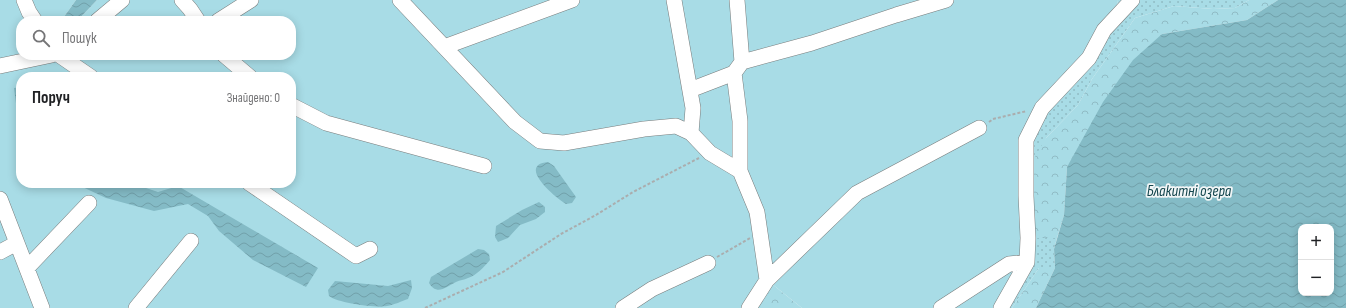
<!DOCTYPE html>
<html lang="uk">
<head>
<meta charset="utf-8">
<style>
	body { margin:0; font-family:"Sofia Sans Condensed",sans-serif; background:#f2f2f2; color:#202124 }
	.controls { position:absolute; right:12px; bottom:12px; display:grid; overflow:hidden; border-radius:8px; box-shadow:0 2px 10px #0003 }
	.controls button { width:36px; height:36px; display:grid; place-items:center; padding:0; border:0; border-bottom:1px solid #e0e0e0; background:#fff; color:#202124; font:20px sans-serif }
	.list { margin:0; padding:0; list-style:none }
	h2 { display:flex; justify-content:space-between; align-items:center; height:52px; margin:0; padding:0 16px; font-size:17px }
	h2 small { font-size:13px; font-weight:400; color:#757577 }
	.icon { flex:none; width:22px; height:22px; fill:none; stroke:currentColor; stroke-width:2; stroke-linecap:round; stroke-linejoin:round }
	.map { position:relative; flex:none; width:1346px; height:308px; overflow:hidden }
	.search { position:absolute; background:#fff; box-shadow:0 2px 10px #0003; left:16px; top:16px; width:280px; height:44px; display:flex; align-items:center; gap:10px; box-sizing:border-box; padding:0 14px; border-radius:16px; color:#757577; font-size:15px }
	.panel { position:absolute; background:#fff; box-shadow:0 2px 10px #0003; left:16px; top:72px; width:280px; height:116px; border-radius:16px }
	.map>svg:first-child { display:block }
</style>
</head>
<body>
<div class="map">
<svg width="1346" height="308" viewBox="0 0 1346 308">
	<defs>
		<pattern id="grass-dots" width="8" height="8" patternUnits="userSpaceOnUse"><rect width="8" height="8" fill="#a8dce6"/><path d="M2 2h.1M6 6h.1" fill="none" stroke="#90bcc5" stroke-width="1.8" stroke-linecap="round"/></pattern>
		<pattern id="forest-crowns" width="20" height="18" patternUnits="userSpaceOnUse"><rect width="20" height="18" fill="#a8dce6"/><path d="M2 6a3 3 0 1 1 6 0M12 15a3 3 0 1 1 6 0" fill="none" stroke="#90bcc5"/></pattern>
		<pattern id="water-waves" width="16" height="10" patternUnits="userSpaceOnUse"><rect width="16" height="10" fill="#84bbc6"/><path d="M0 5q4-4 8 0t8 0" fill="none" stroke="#71a0aa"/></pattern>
	</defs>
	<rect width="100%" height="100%" fill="#f2f6f7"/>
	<!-- grass -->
	<path fill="url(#grass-dots)" d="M1117,0H1249L1235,8L1213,9L1174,6L1135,18L1092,79L1078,105L1046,138L1032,238H1057L1054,249L1055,268H1039L1012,308H995L1022,132L1118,7Z"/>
	<!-- forest -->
	<path fill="url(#forest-crowns)" d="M1249,0H1278L1247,20L1162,34L1067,167L1064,215L1057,238H1031L1029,167L1046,138L1078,105L1092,79L1135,18L1174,6L1213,9L1235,8Z
		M1039,268H1055L1036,308H1012Z
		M767,280L802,308H749Z"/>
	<!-- garden -->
	<path fill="#a8dce6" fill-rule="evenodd" d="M0,0H76L61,21H21V55H291V21H77L97,0H1117L1118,7L1085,51L1036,104L1023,240L1018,270L995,308H802L767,280L749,308H0ZM21,77H291V183H21Z"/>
	<!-- water -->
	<path fill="url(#water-waves)" fill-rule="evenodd" d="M76,0H97L77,21H61Z
		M1278,0H1346V308H1036L1055,268L1054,249L1064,215L1067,167L1103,102L1133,60L1162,34L1247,20ZM1301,227H1331V293H1301Z
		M21,87V126L18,119L14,88Z
		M548,162L554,166L576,197L572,203L566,204C556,198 516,165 548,162Z
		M74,183H131L158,192L178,186L318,268L306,287L253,260L219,231L208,216L188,204L154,211L106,198Z
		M539,202L545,207V212L536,219L520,225L508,238L498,242L495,237L496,226L522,210Z
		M478,249L484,250L489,254L490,260C484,267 477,275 468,278C464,280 460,280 456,282C446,287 437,296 429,283L431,277Z
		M411,280L412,288L408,299C402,301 394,305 387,306C375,308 338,303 329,296L328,290L335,281L388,286Z"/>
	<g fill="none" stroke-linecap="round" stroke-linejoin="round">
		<defs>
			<path id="minor" d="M24,0L29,12L35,21
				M182,0L190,9L198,21
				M400,0L515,122L540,141L564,143L644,129L676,126L691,133
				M674,0L693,108L691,133L710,153L740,171L757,212L767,280
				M97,21L122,0
				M218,21L251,0
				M444,47L572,0
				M59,55L91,77
				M224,55L250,77
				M742,62L812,43L896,15L946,0
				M0,66L52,55
				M734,73L740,121V171
				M690,90L734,73L742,62L737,0
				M291,105L326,123L484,166
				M249,183L356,256L370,249
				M0,199L42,308
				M0,252L17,243
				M27,268L89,203
				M136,308L191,241
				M623,308L652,289L708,263
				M749,308L767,280L857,193L979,128
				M941,308L1009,264L1027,262
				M1001,308L1027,262L1028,238L1026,196V140L1042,108L1089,58L1104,30L1132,0"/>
		</defs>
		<!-- minor casing -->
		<use href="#minor" stroke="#797d7d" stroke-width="16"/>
		<!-- path -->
		<path stroke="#aaadae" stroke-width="2" stroke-dasharray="3 2" stroke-linecap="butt" d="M989,122L993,119L1027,111
			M717,257L750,238
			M425,308L503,272L561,234L596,215L633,192L699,158"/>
		<!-- minor -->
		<use href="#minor" stroke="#fff" stroke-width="15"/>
	</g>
	<g text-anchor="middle" stroke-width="3.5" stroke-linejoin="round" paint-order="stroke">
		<!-- water labels -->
		<g font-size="16" font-style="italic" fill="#14464e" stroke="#f2f6f7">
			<text x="1189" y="196">Блакитні озера</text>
		</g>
	</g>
</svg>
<div class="controls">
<button>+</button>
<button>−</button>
</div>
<div class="search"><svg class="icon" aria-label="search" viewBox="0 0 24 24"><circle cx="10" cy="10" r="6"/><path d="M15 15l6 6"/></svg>Пошук</div>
<section class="panel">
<h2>Поруч<small>Знайдено: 0</small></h2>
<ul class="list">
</ul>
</section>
</div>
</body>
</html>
